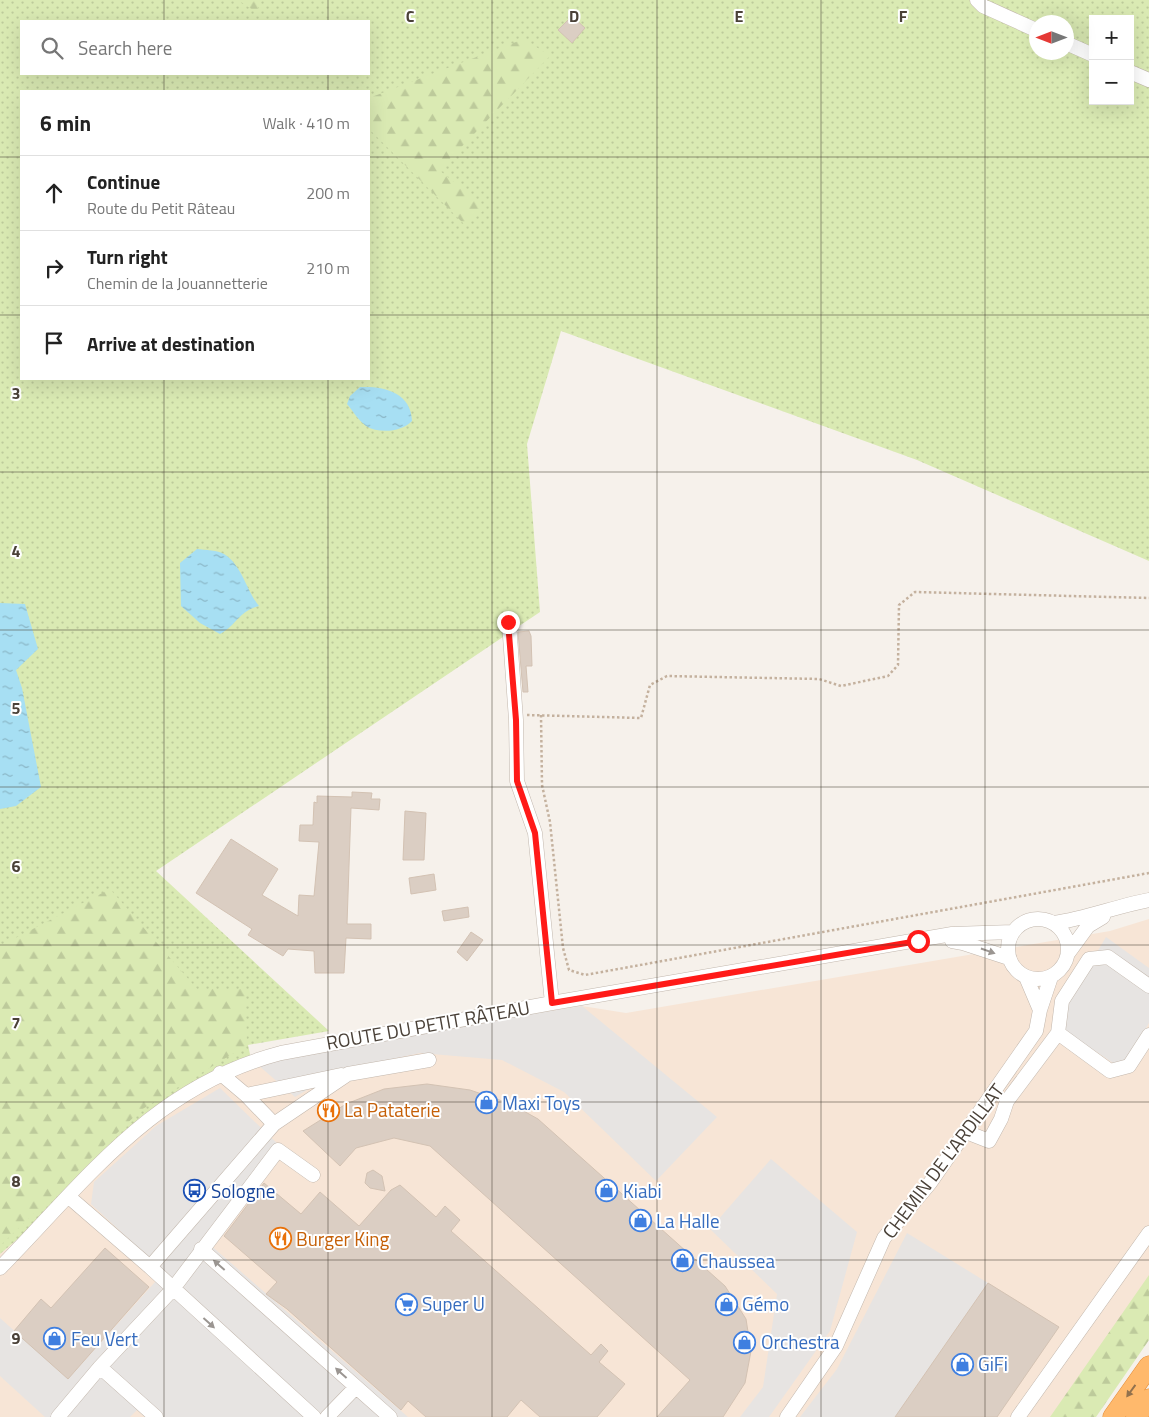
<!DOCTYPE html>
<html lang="en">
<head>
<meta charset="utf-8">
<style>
	body { margin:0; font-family:"Titillium Web",sans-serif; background:#f6f6f6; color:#222 }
	.controls { position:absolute; right:15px; top:15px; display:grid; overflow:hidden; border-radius:0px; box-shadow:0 5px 20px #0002 }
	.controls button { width:45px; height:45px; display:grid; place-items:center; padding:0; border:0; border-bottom:1px solid #e0e0e0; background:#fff; color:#222; font:25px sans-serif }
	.compass { position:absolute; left:1029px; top:15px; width:45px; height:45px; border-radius:50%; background:#fff; box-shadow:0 5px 20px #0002; rotate:270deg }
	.stop { position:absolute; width:15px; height:15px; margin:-11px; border:4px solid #ff1a18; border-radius:50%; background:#fff }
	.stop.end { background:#ff1a18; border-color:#fff; box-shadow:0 1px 5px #0008 }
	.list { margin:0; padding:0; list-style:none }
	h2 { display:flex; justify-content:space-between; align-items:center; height:65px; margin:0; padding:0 20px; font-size:21px }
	h2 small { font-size:16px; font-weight:400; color:#767676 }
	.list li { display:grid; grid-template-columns:32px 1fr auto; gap:15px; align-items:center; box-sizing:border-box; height:75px; padding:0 20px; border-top:1px solid #e0e0e0 }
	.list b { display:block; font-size:19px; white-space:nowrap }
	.list p { margin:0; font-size:16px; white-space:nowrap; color:#767676 }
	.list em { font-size:16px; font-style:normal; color:#767676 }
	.icon { flex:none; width:28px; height:28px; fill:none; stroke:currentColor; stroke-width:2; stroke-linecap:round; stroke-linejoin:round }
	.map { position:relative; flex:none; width:1149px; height:1417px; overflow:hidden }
	.search { position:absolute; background:#fff; box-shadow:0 5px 20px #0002; left:20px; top:20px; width:350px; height:55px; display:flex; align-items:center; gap:12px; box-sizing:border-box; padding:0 18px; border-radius:0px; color:#767676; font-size:19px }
	.panel { position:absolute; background:#fff; box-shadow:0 5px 20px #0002; left:20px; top:90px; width:350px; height:290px; border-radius:0px }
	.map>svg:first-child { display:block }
</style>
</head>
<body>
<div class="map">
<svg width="1149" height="1417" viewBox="0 0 1149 1417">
	<defs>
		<pattern id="grass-dots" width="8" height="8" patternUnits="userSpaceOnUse" patternTransform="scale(1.25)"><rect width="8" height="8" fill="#daeab3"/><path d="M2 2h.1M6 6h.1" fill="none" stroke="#bdca9b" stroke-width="1.8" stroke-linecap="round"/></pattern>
		<pattern id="forest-firs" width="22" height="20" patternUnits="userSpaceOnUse" patternTransform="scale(1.25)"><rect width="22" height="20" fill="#daeab3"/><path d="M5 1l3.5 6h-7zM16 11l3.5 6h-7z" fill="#bdca9b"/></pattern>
		<pattern id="water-ripples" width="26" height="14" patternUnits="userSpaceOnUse" patternTransform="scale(1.25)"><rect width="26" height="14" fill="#a7dff3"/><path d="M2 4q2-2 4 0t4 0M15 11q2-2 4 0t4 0" fill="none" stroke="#8ab6c6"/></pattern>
	</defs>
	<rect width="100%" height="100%" fill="#f6f1eb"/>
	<!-- commercial -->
	<path fill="#f7e5d6" d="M1149,919V1284L1058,1417H0V1254L154,1123L251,1059L582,1006L626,1013L1110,931Z"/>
	<!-- grass -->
	<path fill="url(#grass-dots)" fill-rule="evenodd" d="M0,0H1149V561L917,460L561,331L527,444L540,612L156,871L329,1031L248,1045L251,1059L154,1123L0,1254ZM1093,19H1130V101H1093ZM21,21H369V74H21ZM1036,22H1066V52H1036ZM21,91H369V379H21Z"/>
	<!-- forest -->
	<path fill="url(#forest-firs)" d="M238,0H262L256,12Z
		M524,39L550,56L439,170L486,208L466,226L369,129V98Z
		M110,889L197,989H245L247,1045L141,1110L0,1246V946Z
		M1149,1275V1340L1096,1417H1050Z"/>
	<!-- parking -->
	<path fill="#e7e4e2" d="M1106,937L1149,968V1023L1122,1069L1061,1028L1070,998Z
		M582,1006L717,1117L656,1181L564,1092L502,1060L420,1053L341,1070L295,1097L251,1059Z
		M220,1088L285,1151L208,1243L408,1417H147L138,1409L130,1417H45L0,1376V1318L68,1379L164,1272L91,1204L94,1182L156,1126Z
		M771,1159L857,1232L830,1331L769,1417H740L763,1387L777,1294L710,1229Z
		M907,1233L988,1283L895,1417H800L837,1369Z"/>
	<!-- water -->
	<path fill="url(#water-ripples)" d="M360,387C384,386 411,392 412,421C402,432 379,434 366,426C358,420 353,411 347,404L350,396Z
		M197,549C205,550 218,550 224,554C242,565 246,590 259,606C239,611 236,626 220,634L200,623L181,606L180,563Z
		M0,603L25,604L38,649L16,670L22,688L41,787L16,806L0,809Z"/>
	<!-- building -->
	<path fill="#dbcec3" stroke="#d3c2b3" d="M572,16L585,28L572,43L558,30Z
		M529,631L531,636L532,666H526L528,692H523L518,632Z
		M352,792L372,793L371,799H380L379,810L351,808L347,924H371V939L346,938L344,973H315L314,951L288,949L283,956L248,935L252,929L196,893L231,839L278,869L262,895L298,916L299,895L314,896L319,842L299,841L300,825H313L314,802L317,803V796L352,797Z
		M405,811L426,813L424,860H403Z
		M434,874L436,890L411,894L409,878Z
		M468,907L469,917L444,921L442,911Z
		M471,932L483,940L467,961L457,952Z
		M427,1084L470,1090L511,1104L538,1119L725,1286L746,1319L751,1351L745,1383L723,1417H657L690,1380L430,1146L394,1138L356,1148L340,1166L303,1131L346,1104L384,1089Z
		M373,1170L382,1176L385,1191L370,1188L365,1183L367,1173Z
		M264,1183L301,1214L320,1192L359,1226L391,1190L400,1185L436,1217L445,1206L460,1220L451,1231L591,1355L601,1344L608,1351L599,1362L625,1384L597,1417H540L521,1400L507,1417H426L408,1401L401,1410L287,1309L266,1294L277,1282L224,1236Z
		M105,1248L149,1287L68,1379L14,1331L41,1299L51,1308Z
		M988,1283L1059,1327L997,1417H895Z"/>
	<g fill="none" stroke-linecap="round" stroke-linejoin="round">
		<defs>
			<path id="minor" d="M977,0L983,6L1036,30
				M1066,43L1093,55
				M1130,72L1149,80
				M509,622L516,720L517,781L535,833L552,1003
				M1008 949a30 30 0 1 1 60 0a30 30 0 1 1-60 0Z
				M1054,923C1087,918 1117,906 1149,900
				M952,941L963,943L1009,958
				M1069,952L1088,926L1103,917
				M1026,977L1040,1010
				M1058,1033L1110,1071L1129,1066L1149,1035
				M220,1073L246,1095L274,1124
				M246,1095L341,1075
				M966,1132L989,1141L1001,1119L1007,1101L1058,1033L1062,1001L1089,959L1108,957L1149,986
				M69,1197L150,1267L314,1417
				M201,1249L390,1417
				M150,1267L274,1124L348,1074L429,1060
				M0,1268C87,1179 154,1086 281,1053L552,1003L952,934L1013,932
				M100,1367L156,1417
				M58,1417L100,1367L172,1290L278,1150L313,1175
				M327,1417L356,1387
				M787,1417L836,1346L884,1238L930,1183L1036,1031L1040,1010L1051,977
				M1018,1417L1149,1233"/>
			<path id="highway" d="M1113,1417L1149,1366
				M1136,1417L1149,1399"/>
		</defs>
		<!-- minor casing -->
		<use href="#minor" stroke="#c2b7ad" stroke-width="15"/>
		<!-- highway casing -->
		<use href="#highway" stroke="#e28b38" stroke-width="21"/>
		<!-- path -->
		<path stroke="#c4b19e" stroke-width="2.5" stroke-dasharray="2.5 2.5" stroke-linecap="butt" d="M527,715L641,718L650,685L667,676L819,679L841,686L888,676L898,665L899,605L915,592L1149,598
			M541,715L542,785L550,822L563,948L569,970L585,975L1149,873"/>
		<!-- minor -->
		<use href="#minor" stroke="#fff" stroke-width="14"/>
		<!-- highway -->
		<use href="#highway" stroke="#ffb96c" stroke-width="20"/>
	</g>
	<!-- one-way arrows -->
	<defs><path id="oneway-solid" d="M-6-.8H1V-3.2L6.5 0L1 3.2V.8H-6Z" transform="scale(1.25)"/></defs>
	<g fill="#9b9692">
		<use href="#oneway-solid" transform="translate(988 951) rotate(19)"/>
		<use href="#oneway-solid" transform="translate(219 1265) rotate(-139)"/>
		<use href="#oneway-solid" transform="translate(209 1323) rotate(42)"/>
		<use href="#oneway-solid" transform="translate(341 1373) rotate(-138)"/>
	</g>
	<use fill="#92714d" href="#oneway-solid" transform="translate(1131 1391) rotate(126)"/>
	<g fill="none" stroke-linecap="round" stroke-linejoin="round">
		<!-- route -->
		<path stroke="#ff1a18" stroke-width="6" d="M508,622L516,720L517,781L535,833L552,1003L918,941"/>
	</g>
	<!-- grid -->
	<path fill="none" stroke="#4a4138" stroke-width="1" stroke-opacity="0.55" d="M164,0V21M328,0V21M492,0V1417M657,0V1417M821,0V1417M985,0V1417M164,74V91M328,74V91M0,157H21M369,157H1149M0,315H21M369,315H1149M164,379V1417M328,379V1417M0,472H1149M0,630H1149M0,787H1149M0,945H1149M0,1102H1149M0,1260H1149"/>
	<!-- icons -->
	<defs>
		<symbol id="shop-ring" viewBox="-11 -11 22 22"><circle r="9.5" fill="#fff" stroke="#3f7fe0" stroke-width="1.5"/><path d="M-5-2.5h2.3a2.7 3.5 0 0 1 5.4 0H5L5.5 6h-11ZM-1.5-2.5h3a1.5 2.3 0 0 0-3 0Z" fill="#3f7fe0"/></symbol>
		<symbol id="restaurant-ring" viewBox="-11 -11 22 22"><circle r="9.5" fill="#fff" stroke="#e8710a" stroke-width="1.5"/><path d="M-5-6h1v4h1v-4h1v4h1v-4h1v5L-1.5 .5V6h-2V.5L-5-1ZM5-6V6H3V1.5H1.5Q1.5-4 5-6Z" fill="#e8710a"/></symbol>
		<symbol id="bus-ring" viewBox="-11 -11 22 22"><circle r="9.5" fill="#fff" stroke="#1a4fb4" stroke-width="1.5"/><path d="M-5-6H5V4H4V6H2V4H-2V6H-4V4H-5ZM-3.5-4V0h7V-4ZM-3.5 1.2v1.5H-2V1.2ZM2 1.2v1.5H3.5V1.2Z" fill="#1a4fb4"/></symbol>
		<symbol id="supermarket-ring" viewBox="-11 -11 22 22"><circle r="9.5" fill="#fff" stroke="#3f7fe0" stroke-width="1.5"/><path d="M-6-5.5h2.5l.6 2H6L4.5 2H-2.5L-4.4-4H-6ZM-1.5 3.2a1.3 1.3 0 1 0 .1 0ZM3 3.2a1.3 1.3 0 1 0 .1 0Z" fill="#3f7fe0"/></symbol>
	</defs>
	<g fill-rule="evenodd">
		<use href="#shop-ring" x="474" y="1090" width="25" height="25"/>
		<use href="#restaurant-ring" x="316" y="1098" width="25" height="25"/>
		<use href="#bus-ring" x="182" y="1178" width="25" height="25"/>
		<use href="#shop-ring" x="594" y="1178" width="25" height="25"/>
		<use href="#shop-ring" x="628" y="1208" width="25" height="25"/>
		<use href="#restaurant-ring" x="268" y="1226" width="25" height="25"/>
		<use href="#shop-ring" x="670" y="1248" width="25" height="25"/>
		<use href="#supermarket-ring" x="394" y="1292" width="25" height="25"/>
		<use href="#shop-ring" x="714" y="1292" width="25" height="25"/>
		<use href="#shop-ring" x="42" y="1326" width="25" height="25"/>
		<use href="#shop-ring" x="732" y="1330" width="25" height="25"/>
		<use href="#shop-ring" x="950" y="1352" width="25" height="25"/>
	</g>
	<g text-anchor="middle" stroke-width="4" stroke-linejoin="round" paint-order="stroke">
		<!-- street labels -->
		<g font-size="19" fill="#4a4138" stroke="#fff">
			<text transform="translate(428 1025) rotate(-10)" y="7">ROUTE DU PETIT RÂTEAU</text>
			<text transform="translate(943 1161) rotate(-53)" y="7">CHEMIN DE L'ARDILLAT</text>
		</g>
		<!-- shop labels -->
		<g font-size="19" fill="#366cbe" stroke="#fff" text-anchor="start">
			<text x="502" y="1110">Maxi Toys</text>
			<text x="623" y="1198">Kiabi</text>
			<text x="656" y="1228">La Halle</text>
			<text x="698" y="1268">Chaussea</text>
			<text x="422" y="1311">Super U</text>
			<text x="742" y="1311">Gémo</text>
			<text x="71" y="1346">Feu Vert</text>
			<text x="761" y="1349">Orchestra</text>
			<text x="978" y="1371">GiFi</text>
		</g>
		<!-- food labels -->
		<g font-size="19" fill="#c56008" stroke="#fff" text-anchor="start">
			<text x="344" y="1117">La Pataterie</text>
			<text x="296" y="1246">Burger King</text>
		</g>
		<!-- transit labels -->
		<g font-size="19" fill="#164399" stroke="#fff" text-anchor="start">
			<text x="211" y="1198">Sologne</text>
		</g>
	</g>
	<g font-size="16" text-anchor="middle" font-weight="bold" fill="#4a4138" stroke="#fff" stroke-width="4" stroke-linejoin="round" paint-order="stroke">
		<text x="410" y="22">C</text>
		<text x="574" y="22">D</text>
		<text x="739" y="22">E</text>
		<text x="903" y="22">F</text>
		<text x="16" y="399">3</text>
		<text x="16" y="557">4</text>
		<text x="16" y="714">5</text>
		<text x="16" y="872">6</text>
		<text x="16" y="1029">7</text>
		<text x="16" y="1187">8</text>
		<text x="16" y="1344">9</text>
	</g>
</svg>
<div class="controls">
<button>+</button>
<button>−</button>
</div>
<svg class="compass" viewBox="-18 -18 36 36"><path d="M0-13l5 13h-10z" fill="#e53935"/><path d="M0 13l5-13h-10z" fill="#767676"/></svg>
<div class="stop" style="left:918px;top:941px"></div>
<div class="stop end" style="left:508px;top:622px"></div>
<div class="search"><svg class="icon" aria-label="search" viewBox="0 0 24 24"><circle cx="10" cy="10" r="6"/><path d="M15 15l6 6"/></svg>Search here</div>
<section class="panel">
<h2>6 min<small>Walk · 410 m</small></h2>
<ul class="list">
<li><svg class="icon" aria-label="ahead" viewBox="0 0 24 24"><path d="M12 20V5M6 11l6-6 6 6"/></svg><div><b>Continue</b><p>Route du Petit Râteau</p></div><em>200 m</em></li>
<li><svg class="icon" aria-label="right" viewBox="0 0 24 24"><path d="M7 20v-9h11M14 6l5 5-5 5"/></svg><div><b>Turn right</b><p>Chemin de la Jouannetterie</p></div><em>210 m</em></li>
<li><svg class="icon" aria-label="arrive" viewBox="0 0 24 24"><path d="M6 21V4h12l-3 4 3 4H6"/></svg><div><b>Arrive at destination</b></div></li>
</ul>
</section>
</div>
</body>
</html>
